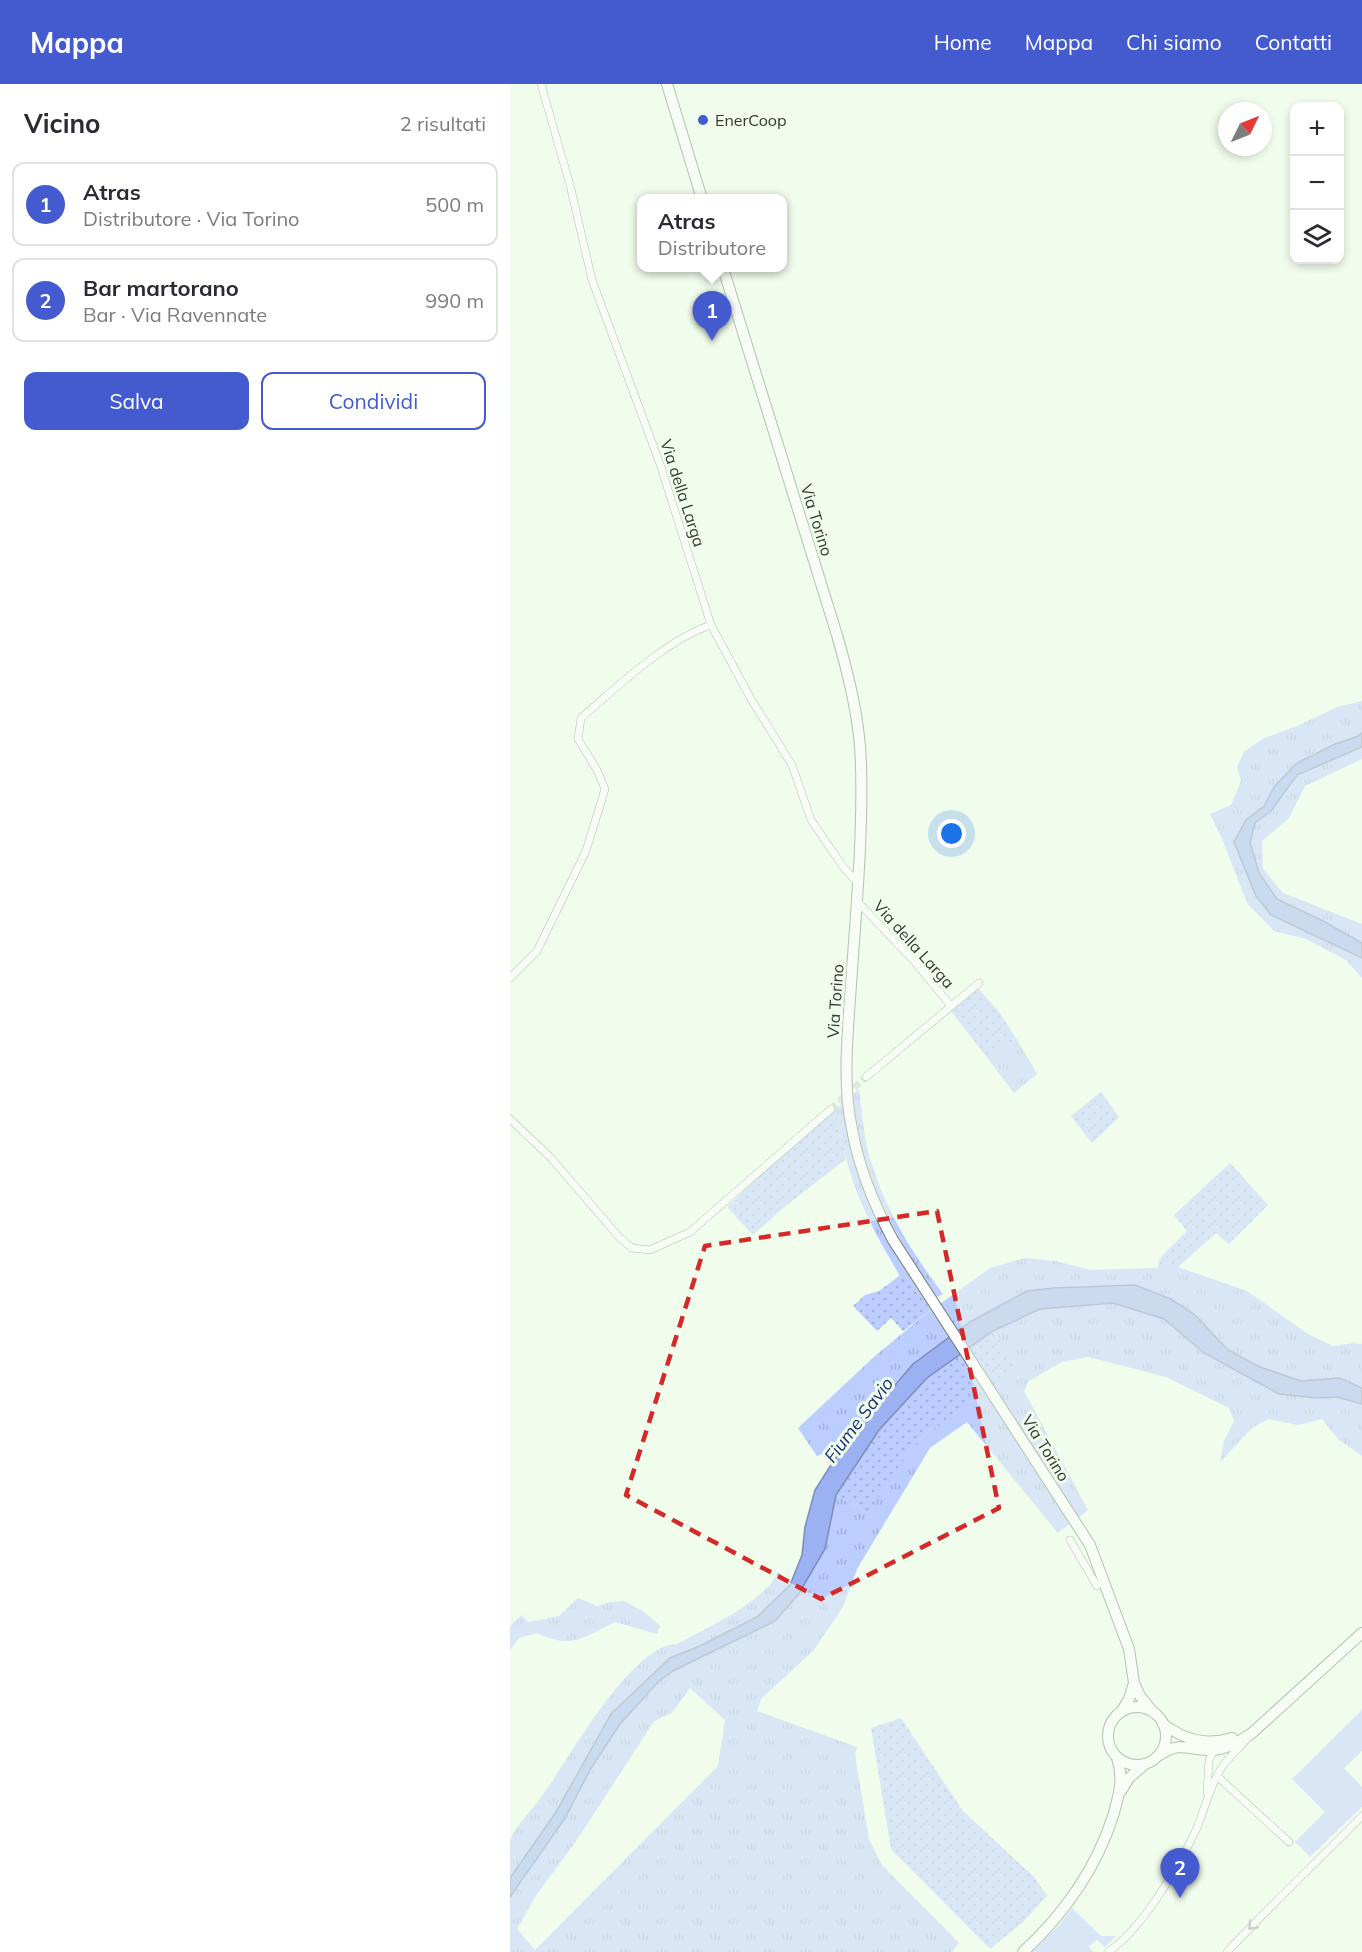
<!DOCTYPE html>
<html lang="it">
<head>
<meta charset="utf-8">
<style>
	body { margin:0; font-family:Mulish,sans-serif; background:#f7f7f7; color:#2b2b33 }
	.controls { position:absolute; right:18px; top:18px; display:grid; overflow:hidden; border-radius:12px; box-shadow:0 3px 9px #0003 }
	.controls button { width:54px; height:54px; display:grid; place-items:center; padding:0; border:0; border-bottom:2px solid #e1e1e2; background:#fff; color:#2b2b33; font:30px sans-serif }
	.compass { position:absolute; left:708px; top:18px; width:54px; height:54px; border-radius:50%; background:#fff; box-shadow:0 3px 9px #0003; rotate:47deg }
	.you { position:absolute; left:442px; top:750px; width:21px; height:21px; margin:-15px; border:4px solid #fff; border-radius:50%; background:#1a73e8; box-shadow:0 0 0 9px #1a73e833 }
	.badge { display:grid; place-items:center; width:39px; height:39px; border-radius:50%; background:#435bce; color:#fff; font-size:20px; font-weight:700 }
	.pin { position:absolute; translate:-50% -50px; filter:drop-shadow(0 2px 3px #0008) }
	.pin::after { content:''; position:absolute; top:32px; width:21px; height:18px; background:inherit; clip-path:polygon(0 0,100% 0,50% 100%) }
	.popup { position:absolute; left:127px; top:110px; width:150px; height:78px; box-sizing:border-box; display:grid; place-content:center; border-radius:12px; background:#fff; filter:drop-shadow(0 2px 4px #0005); font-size:20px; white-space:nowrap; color:#7c7c81 }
	.popup b { font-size:22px; color:#2b2b33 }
	.popup::after { content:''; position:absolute; left:50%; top:100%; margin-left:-12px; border:12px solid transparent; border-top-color:#fff }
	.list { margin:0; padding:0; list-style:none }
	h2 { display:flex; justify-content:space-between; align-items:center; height:78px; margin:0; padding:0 24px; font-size:26px }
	h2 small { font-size:20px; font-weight:400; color:#7c7c81 }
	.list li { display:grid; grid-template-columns:39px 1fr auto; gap:18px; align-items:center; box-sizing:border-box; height:84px; margin:0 12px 12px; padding:0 12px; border:2px solid #e1e1e2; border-radius:12px }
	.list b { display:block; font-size:22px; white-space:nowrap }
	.list p { margin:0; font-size:20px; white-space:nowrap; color:#7c7c81 }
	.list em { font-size:20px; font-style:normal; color:#7c7c81 }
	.actions { display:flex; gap:12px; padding:18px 24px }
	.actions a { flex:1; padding:14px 0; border:2px solid #435bce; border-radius:12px; text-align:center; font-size:21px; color:#435bce }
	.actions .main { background:#435bce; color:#fff }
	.icon { flex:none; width:33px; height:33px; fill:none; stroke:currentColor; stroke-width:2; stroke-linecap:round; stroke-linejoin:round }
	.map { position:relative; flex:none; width:852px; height:1868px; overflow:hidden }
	header { display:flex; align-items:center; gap:36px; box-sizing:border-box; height:84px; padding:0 30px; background:#435bce; color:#fff }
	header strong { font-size:28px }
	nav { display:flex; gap:33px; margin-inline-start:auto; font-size:21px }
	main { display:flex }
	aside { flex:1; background:#fff }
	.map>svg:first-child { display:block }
</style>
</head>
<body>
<header>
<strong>Mappa</strong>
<nav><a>Home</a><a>Mappa</a><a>Chi siamo</a><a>Contatti</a></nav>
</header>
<main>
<aside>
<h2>Vicino<small>2 risultati</small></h2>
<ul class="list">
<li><span class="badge">1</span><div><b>Atras</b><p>Distributore · Via Torino</p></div><em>500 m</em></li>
<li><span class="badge">2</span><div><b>Bar martorano</b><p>Bar · Via Ravennate</p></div><em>990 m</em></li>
</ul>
<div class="actions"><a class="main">Salva</a><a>Condividi</a></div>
</aside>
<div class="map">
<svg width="852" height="1868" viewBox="0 0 852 1868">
	<defs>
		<pattern id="grass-tufts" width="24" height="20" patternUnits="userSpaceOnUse" patternTransform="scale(1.5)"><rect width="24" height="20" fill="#bccdff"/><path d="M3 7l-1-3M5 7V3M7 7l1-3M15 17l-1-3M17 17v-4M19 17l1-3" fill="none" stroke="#a2b1db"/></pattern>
		<pattern id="garden-dots" width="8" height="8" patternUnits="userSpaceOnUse" patternTransform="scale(1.5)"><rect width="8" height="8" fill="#bccdff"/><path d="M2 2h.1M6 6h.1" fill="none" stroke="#a2b1db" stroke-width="1.8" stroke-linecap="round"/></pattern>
	</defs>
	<rect width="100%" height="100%" fill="#f0fcec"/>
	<!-- grass -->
	<path fill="url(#grass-tufts)" fill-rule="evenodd" d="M852,617V649L846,653L802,670L764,703L754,722L736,736L724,758L761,831L852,874V894L836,876L796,855L764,847L737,819L713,757L700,730L721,721L731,697L727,683L734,668L752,655L789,641L827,623Z
		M852,663V675L795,702L779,734L752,757L753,785L773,809L852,840V859L815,838L767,815L749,789L740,759L745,739L761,727L787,691Z
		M506,954L527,990L504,1009L479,976Z
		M349,1005C352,1029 354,1055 361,1078C377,1129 401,1167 433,1210L427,1213C380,1143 352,1096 343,1010Z
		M334,1018C337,1034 338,1052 342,1068C354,1111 373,1149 396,1187L390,1192C373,1163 356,1134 345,1103C336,1078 331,1052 325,1026Z
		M515,1174L545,1177L581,1186L668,1183L737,1207L798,1250L823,1262L844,1259L852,1260V1304L830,1294L791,1297L750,1283L719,1266L684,1230L543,1204L403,1280L333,1362L307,1372L288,1344L365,1272L412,1233L480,1184Z
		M603,1219L654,1235L694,1269L769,1310L806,1314L827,1313L852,1320V1372L828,1355L812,1335L788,1341L758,1335L742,1344L710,1378L714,1357L724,1337L719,1324L656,1293L578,1273L552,1278L519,1297L514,1307L578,1426L548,1449L457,1338L420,1364L347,1485L333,1523L303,1567L251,1615L247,1627L347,1663L345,1671L359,1755L371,1780L449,1859L442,1868H0V1813L55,1734L80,1686L110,1640L148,1598L163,1587L265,1537L315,1465L326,1411L358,1429L398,1367L416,1350L508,1285L483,1247L530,1225ZM180,1604L215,1636L208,1682L25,1866L7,1845L27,1810L67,1756L144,1637L162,1629Z
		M268,1488L280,1501L247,1533L190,1562L160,1574L140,1594L92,1644L46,1728L0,1794C0,1782 0,1767 0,1757C2,1746 28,1719 35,1708C60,1673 121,1561 167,1560C195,1545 256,1517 268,1488Z
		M68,1514L87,1522L100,1518L114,1517L133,1527L150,1542L147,1550L105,1538C74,1553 62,1566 27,1549L9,1554L0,1566V1542L12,1531L18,1538L49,1532Z"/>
	<!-- park -->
	<path fill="#bccdff" d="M852,1624V1667L834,1684L852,1703V1723L800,1773L785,1758L815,1728L782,1695L851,1627Z
		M562,1824L591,1852H606L595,1863L587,1856L579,1862L583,1868H521L549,1841Z"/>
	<!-- garden -->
	<path fill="url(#garden-dots)" d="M467,903L489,928L506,954L479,976L441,927Z
		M591,1008L609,1033L582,1059L561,1032Z
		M325,1026L336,1075L273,1124L243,1151L217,1123L275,1068Z
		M720,1079L758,1121L719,1160L706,1149L668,1183L648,1185L649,1175L677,1147L664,1131Z
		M396,1187L421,1226L393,1247L381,1234L367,1247L343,1222L355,1211L369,1207Z
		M483,1247L509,1285L416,1350L399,1367L358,1429L326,1411L369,1346L417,1294Z
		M391,1634L453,1727L524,1793L537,1812L512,1839L480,1865L381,1765L361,1644Z"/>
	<!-- water -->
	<path fill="#9cb1f2" stroke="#7d8db9" stroke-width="1.5" d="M852,649V663L787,691L761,727L745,739L740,759L749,789L767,815L815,838L852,859V874L761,831L746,812L724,758L736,736L754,722L764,703L787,679L825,660L846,653Z
		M625,1201L661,1215L684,1230L718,1266L750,1283L791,1297L830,1294L852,1304V1320L827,1313L806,1314L769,1310L694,1269L654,1235L603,1219L530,1225L483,1247L417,1294L369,1346L326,1411L315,1465L288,1511L265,1537L163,1587L148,1598L110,1640L80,1686L55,1734L0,1813V1794L46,1728L101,1630L160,1574L190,1562L247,1533L280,1501L292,1471L295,1443L305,1406L333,1362L403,1280L460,1238L517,1207L543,1204Z"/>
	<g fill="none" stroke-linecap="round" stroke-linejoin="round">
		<!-- minor-tunnel -->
		<path stroke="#cad5c7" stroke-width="7" stroke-dasharray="7 3.5" stroke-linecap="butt" d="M321,1025L356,993"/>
		<defs>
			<path id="minor" d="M31,0L60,101L82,196L150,380L201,541L241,615L282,681L301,736L334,784L348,799
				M347,817L403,876L441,922
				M0,894L27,867L76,767L95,705L87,686L68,655L71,634C107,603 156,556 201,541
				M356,993L469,899
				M0,1035L41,1074L109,1153L122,1164L140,1166L180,1148L321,1025
				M560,1456L587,1502
				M708,1693L779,1758
				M697,1708L699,1676L705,1664
				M598,1868C632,1845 668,1784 686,1746C695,1726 699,1702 712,1683C719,1673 729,1664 736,1656
				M717,1868C761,1821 807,1778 852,1732"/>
			<path id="secondary" d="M157,0L192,115
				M213,184L327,551C339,593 350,637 351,681C353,754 346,827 341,900C338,948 332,998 342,1045C349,1085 364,1121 383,1156L580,1461L619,1565L624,1599L630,1612L644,1629
				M598 1652a29 29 0 1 1 58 0a29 29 0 1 1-58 0Z
				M611,1628L619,1615L624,1599
				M653,1640C675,1656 696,1662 722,1654
				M648,1672C673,1655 678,1668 703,1666C718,1665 730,1657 742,1649L852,1549
				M611,1707L619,1694L634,1681
				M513,1868C554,1830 586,1785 603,1732C609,1711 614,1695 607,1674"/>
		</defs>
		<!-- minor casing -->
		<use href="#minor" stroke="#6f796c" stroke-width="8"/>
		<!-- secondary casing -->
		<use href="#secondary" stroke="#6f796c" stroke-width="12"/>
		<!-- minor -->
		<use href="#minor" stroke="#fff" stroke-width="7"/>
		<!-- secondary -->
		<use href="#secondary" stroke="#fff" stroke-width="10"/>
	</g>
	<!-- one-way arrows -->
	<defs><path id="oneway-chevron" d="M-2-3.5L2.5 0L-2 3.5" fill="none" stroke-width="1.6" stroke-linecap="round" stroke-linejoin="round" transform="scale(1.5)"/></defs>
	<use stroke="#9a9c99" href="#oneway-chevron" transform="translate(742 1842) rotate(133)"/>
	<!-- marked area -->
	<path d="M0 0H852V1868H0ZM427,1127L489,1424L311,1515L116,1411L195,1162Z" fill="#f0fcec" fill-opacity=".55" fill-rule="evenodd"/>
	<path fill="none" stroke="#d62828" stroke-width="4.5" stroke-dasharray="12 8" stroke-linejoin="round" d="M427,1127L489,1424L311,1515L116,1411L195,1162Z"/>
	<!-- markers -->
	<circle fill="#435bce" stroke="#f0fcec" stroke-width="2" cx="193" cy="36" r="6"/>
	<g text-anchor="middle" stroke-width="6" stroke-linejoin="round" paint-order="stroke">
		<!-- poi labels -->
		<g font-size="16" fill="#343833" stroke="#f0fcec" text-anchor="start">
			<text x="205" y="42">EnerCoop</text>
		</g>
		<!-- street labels -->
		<g font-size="16" fill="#343833" stroke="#f0fcec">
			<text transform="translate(173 409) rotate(72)" y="6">Via della Larga</text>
			<text transform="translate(307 436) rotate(73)" y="6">Via Torino</text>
			<text transform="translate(404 860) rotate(48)" y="6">Via della Larga</text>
			<text transform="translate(325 917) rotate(-86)" y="6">Via Torino</text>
			<text transform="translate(536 1364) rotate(58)" y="6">Via Torino</text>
		</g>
		<!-- water labels -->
		<g font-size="18" font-style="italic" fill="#202e78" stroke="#f0fcec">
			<text transform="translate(349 1336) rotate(-53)" y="6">Fiume Savio</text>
		</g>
	</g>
</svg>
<div class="controls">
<button>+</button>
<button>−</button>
<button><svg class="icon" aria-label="layers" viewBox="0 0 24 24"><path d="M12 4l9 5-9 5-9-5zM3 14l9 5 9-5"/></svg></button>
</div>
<svg class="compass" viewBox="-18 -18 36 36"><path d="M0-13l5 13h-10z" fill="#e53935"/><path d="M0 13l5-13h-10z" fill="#7c7c81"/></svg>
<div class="you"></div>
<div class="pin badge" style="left:202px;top:257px">1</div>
<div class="popup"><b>Atras</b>Distributore</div>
<div class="pin badge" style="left:670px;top:1814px">2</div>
</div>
</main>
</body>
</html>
